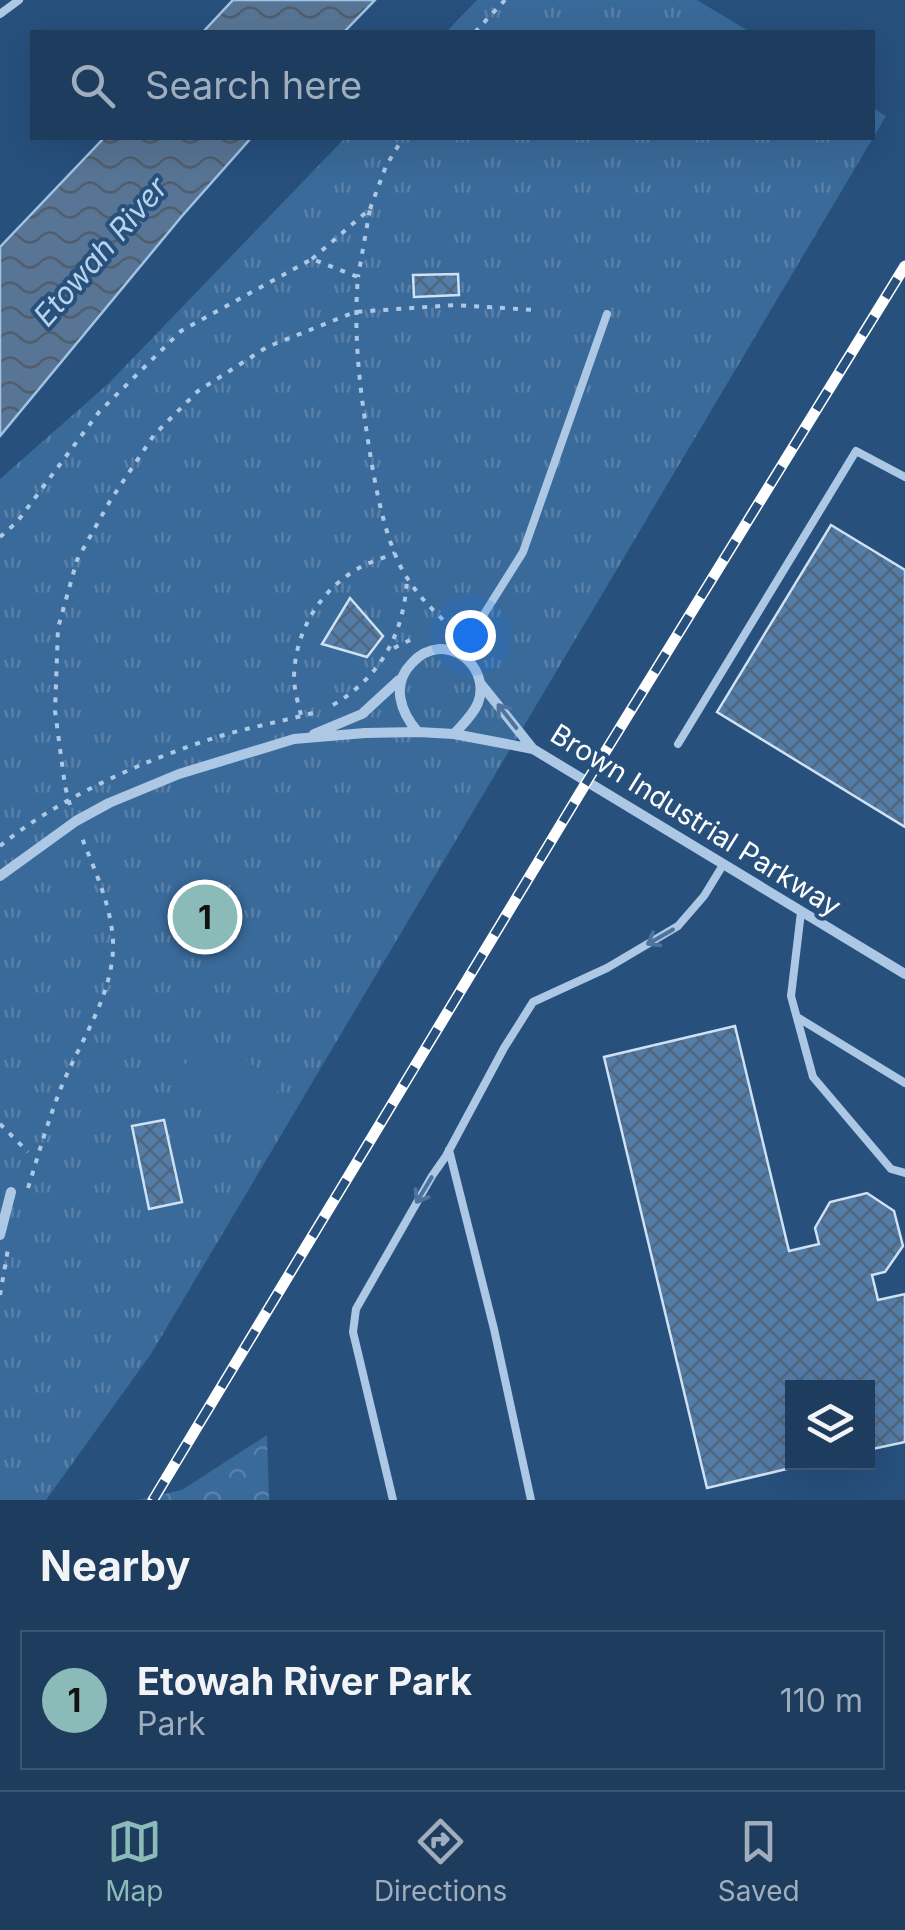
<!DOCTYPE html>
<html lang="en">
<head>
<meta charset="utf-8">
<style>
	body { margin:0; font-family:Inter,sans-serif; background:#2a4767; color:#f1f3f6 }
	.controls { position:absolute; right:30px; bottom:30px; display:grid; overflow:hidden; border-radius:0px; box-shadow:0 10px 40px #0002 }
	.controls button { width:90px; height:90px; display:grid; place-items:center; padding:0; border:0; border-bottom:2px solid #3b5673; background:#1d3c5e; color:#f1f3f6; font:50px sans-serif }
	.you { position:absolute; left:470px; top:635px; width:35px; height:35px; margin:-25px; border:8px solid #fff; border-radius:50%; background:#1a73e8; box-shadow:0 0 0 15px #1a73e833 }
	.badge { display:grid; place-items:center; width:65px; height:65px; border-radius:50%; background:#8bbbb9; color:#111; font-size:32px; font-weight:700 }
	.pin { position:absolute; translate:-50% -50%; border:5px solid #fff; box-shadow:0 2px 10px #0006 }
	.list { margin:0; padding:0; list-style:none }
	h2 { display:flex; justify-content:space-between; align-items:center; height:130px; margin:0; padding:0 40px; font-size:42px }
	h2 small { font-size:32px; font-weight:400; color:#a0adbc }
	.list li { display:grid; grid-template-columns:65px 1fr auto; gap:30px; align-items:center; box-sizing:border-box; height:140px; margin:0 20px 20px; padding:0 20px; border:2px solid #3b5673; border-radius:0px }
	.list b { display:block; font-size:38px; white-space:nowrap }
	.list p { margin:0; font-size:32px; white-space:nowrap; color:#a0adbc }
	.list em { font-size:32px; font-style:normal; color:#a0adbc }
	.icon { flex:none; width:55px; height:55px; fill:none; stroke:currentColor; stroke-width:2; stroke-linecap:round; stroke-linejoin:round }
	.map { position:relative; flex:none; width:905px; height:1500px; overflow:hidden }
	.search { position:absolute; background:#1d3c5e; box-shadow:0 10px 40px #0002; left:30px; right:30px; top:30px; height:110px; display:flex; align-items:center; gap:25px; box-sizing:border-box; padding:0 35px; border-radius:0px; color:#a0adbc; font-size:38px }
	.sheet { height:290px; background:#1d3c5e }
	nav { display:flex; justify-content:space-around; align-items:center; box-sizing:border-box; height:140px; border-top:2px solid #3b5673; background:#1d3c5e; font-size:28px; color:#a0adbc }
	nav a { display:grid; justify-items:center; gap:5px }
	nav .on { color:#8bbbb9 }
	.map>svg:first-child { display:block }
</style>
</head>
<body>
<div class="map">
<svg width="905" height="1500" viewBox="0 0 905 1500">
	<defs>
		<pattern id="grass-tufts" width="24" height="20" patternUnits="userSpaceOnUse" patternTransform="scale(2.5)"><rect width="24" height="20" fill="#3a6a9a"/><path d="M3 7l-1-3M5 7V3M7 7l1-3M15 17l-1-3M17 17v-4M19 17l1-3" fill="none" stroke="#5880a9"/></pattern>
		<pattern id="forest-crowns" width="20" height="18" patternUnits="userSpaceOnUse" patternTransform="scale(2.5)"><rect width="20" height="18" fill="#3a6a9a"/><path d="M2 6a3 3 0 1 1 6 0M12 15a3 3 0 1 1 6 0" fill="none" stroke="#5880a9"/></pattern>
		<pattern id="water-waves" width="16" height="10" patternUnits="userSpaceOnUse" patternTransform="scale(2.5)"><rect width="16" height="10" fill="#587595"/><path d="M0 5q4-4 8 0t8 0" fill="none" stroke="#515e6d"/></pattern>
		<pattern id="building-cross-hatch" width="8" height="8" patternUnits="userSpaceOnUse" patternTransform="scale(2.5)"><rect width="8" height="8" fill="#537ca7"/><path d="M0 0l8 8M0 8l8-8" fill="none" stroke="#50667e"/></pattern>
	</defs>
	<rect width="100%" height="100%" fill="#27507d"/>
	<!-- grass -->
	<path fill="url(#grass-tufts)" d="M477,0H697L750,32H446Z
		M873,108L886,116L151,1354L46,1500H0V479L109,383L345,138H872Z"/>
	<!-- forest -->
	<path fill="url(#forest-crowns)" d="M267,1435L269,1500H138L182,1490Z"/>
	<!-- garden -->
	<path fill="#3a6a9a" d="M204,1035L282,1083L252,1133L174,1083Z"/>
	<!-- water -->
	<path fill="url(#water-waves)" stroke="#a1c3e5" stroke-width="2.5" d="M233,0H375L344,32H203Z
		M104,138H251L182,216L0,436V247Z"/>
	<!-- building -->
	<path fill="url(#building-cross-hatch)" stroke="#cfe1f4" stroke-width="2.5" d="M458,274L459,295L414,297L413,275Z
		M831,525L905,570V827L717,712Z
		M350,598L383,636L367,657L322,644Z
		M735,1026L789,1251L819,1244L815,1228L830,1202L867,1193L894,1211L903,1246L885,1272L872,1275L878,1300L905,1294V1442L868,1450V1388H792V1462H816L707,1488L604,1057Z
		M164,1120L182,1202L149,1209L132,1126Z"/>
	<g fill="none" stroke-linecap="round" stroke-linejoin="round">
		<!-- path -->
		<path stroke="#acc8e5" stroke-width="4" stroke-dasharray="5 8" stroke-linecap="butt" d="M475,32L505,0
			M370,209L386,166L403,138
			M312,259L370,209L358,277
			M0,537L17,522L99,412L181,331L312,259L358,277C353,335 360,390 369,447C375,484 382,524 397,559C409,587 433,612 456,631
			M394,648L412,639
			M333,705C381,677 405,632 407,577
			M301,715C298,703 294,689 294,677C295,631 320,590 359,568C370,562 383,558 395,553
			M70,805L65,786L55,711L58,628L77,560L110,501L154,435L198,391L267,347L355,312L455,305L535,310
			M0,846C59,798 142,761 214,738C249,727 285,721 320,711
			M0,1124L28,1152
			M28,1188C38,1156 47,1124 59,1093C77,1045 115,995 113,941C111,905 95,871 82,838
			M0,1295L8,1249"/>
		<!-- lane -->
		<path stroke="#acc8e5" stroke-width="8" d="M0,14L19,0
			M459,654L523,552L607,314
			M678,744L856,451L905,477
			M801,912L791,996L813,1077L891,1169L905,1173
			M797,1017L905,1083
			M449,1150L494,1329L531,1500
			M393,1500L353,1332L356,1309L432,1176L446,1156L504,1048L533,1002L607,968L678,926L704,896L723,865"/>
		<!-- street -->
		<path stroke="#acc8e5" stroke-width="10" d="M481,684L533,749L905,974
			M418,732C400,712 391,684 412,663C419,655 429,650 439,649C467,648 488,677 478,703C473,715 463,724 454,734
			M314,734L362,714L399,680
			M0,876L76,821L109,803L179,774L294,739L365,733L418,732L454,734L533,749
			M0,1235L11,1192"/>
		<defs>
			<path id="rail" d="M153,1500L586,783L905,266"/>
		</defs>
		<!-- rail casing -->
		<use href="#rail" stroke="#fff" stroke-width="11"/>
		<!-- rail -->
		<use href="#rail" stroke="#27507d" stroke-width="8" stroke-dasharray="22" stroke-linecap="butt"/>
	</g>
	<!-- one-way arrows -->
	<defs><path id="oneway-shaft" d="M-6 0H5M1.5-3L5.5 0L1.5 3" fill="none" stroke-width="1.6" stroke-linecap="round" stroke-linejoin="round" transform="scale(2.5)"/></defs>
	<g stroke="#4f749c">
		<use href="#oneway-shaft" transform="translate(507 716) rotate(-128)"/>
		<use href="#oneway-shaft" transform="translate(660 937) rotate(150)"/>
		<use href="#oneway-shaft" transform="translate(424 1190) rotate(121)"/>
	</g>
	<g text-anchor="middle" stroke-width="8" stroke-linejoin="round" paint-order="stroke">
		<!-- street labels -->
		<g font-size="28" fill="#fff" stroke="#27507d">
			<text transform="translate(696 820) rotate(32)" y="10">Brown Industrial Parkway</text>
		</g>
		<!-- water labels -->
		<g font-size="30" font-style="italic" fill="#b7d2ec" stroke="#27507d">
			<text transform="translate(101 252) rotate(-49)" y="10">Etowah River</text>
		</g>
	</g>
</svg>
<div class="controls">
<button><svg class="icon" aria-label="layers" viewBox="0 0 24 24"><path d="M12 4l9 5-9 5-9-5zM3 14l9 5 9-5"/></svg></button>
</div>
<div class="you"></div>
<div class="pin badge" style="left:205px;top:917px">1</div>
<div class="search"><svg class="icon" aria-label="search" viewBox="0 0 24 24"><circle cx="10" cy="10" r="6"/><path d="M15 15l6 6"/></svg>Search here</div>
</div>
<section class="sheet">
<h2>Nearby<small></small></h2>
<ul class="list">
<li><span class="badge">1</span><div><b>Etowah River Park</b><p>Park</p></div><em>110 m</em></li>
</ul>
</section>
<nav>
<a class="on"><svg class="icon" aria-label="map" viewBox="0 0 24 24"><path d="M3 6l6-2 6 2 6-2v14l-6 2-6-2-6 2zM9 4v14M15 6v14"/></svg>Map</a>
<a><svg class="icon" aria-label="directions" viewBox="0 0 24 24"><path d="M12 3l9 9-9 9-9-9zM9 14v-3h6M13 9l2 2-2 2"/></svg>Directions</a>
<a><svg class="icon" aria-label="saved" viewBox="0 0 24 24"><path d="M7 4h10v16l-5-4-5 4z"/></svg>Saved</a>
</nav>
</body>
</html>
